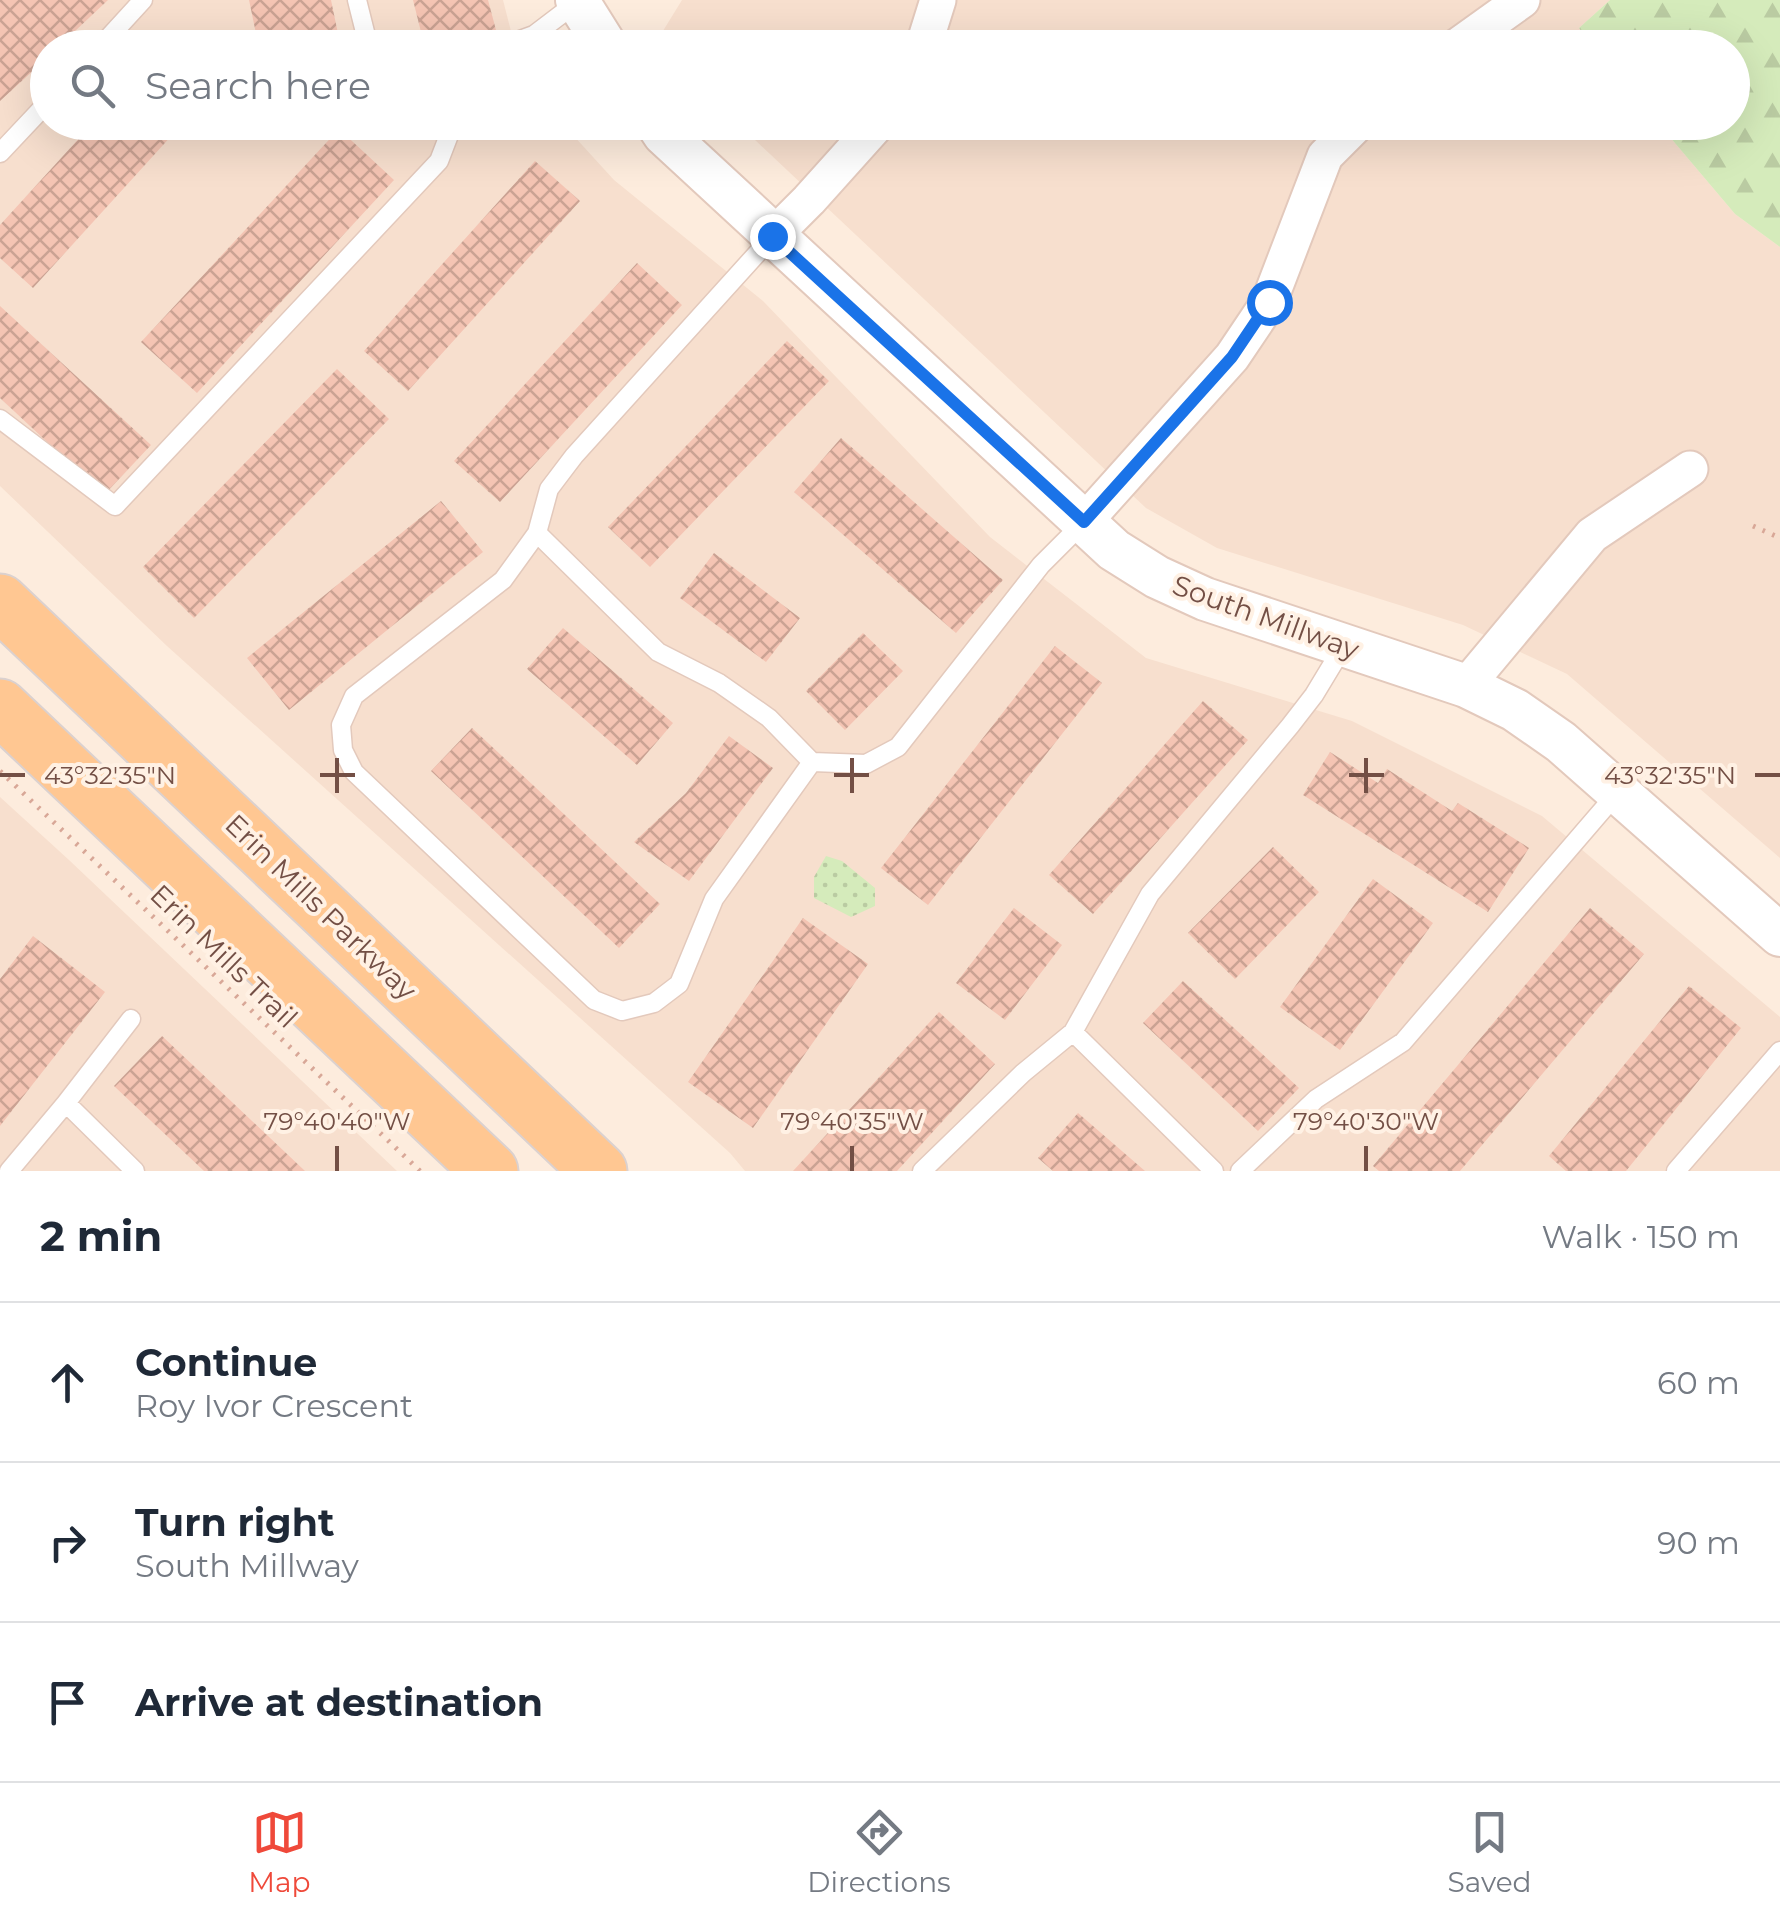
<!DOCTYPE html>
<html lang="en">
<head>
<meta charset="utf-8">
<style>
	body { margin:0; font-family:Montserrat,sans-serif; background:#f2f2f3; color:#1f2937 }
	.stop { position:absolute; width:30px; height:30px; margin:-22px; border:8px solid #1a73e8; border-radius:50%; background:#fff }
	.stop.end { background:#1a73e8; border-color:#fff; box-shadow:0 2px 10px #0008 }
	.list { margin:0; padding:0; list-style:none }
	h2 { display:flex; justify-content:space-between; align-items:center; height:130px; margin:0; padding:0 40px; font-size:42px }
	h2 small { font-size:32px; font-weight:400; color:#747a83 }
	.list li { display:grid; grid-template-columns:65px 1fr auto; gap:30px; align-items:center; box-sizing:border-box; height:160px; padding:0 40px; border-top:2px solid #e0e1e3 }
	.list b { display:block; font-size:38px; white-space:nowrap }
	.list p { margin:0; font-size:32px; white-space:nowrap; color:#747a83 }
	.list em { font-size:32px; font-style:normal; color:#747a83 }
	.icon { flex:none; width:55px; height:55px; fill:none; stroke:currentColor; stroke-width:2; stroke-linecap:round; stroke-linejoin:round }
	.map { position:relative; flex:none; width:1780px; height:1171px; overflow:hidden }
	.search { position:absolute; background:#fff; box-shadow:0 10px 40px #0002; left:30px; right:30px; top:30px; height:110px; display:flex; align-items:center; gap:25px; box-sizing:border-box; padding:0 35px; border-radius:55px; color:#747a83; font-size:38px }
	.sheet { height:610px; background:#fff }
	nav { display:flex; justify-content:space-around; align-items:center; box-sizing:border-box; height:140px; border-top:2px solid #e0e1e3; background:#fff; font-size:28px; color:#747a83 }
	nav a { display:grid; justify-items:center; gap:5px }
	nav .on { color:#ef493a }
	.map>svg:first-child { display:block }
</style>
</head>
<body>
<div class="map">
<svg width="1780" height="1171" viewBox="0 0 1780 1171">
	<defs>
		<pattern id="forest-firs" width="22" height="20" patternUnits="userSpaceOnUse" patternTransform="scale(2.5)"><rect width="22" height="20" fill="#d5ebbb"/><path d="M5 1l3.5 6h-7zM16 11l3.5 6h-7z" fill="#bacba2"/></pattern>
		<pattern id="park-dots" width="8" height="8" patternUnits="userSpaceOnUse" patternTransform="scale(2.5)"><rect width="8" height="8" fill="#d5ebbb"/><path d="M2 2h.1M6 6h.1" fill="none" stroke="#bacba2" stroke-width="1.8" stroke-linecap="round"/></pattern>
		<pattern id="building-cross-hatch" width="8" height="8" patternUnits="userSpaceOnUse" patternTransform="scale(2.5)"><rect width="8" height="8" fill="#f4c4b3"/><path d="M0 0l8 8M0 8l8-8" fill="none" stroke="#caa293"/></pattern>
	</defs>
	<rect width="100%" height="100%" fill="#fdecdd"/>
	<!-- residential -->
	<path fill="#f7dfce" d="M0,0H503L515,47L48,48V122L562,123L614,180L763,301L990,537L1146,658L1352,721L1542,816L1780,1017V1171H745L730,1153L167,646L0,486Z
		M682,0H1610L1579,28L1595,48H666L658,39Z
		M737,123H1658L1735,214L1780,247V858L1567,674L1463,625L1217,548L1146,508Z
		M0,797L69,860L397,1171H0Z"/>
	<!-- forest -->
	<path fill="url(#forest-firs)" d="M1610,0H1780V247L1735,214L1658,123L1732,122V48L1595,47L1579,28Z"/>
	<!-- park -->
	<path fill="url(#park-dots)" d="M826,856L842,861L875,888V906L851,917L814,898V877Z"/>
	<!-- building -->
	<path fill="url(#building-cross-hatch)" d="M0,0H108L57,48H48V57L0,101Z
		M249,0H331L341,48H259Z
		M413,0H488L496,30L425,48Z
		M94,122H184L33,288L0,258V225Z
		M339,129L394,180L197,393L141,342Z
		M535,161L580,201L408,391L364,351Z
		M637,263L682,305L500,502L454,461Z
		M0,306L151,445L104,495L0,398Z
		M787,341L829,381L650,567L608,527Z
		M337,369L389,419L194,618L143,567Z
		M841,438L1003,580L956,633L794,492Z
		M441,501L483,552L289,710L247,658Z
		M714,553L800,618L766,662L680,598Z
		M563,628L673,723L637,765L527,669Z
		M863,633L903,671L845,730L806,691Z
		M1055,646L1102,683L928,905L881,868Z
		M1203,701L1248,740L1093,914L1049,875Z
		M472,728L660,904L619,948L431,771Z
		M729,736L773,768L689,881L634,842L686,793Z
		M1330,752L1378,783L1387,769L1452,811L1458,803L1529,848L1488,912L1303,795Z
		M1273,847L1319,892L1235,979L1188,933Z
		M1373,879L1433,923L1340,1050L1280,1007Z
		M1014,908L1062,945L1005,1020L956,983Z
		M1590,908L1644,954L1460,1171H1379L1373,1166Z
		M803,918L868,964L753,1128L688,1082Z
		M33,936L105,992L0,1126V979Z
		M1183,981L1299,1088L1258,1131L1143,1023Z
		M1689,986L1741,1028L1626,1171H1566L1549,1156Z
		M939,1012L995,1064L897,1171H793Z
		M162,1036L305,1171H204L114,1086Z
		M1078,1113L1145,1171H1053L1038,1158Z"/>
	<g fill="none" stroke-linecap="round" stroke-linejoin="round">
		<defs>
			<path id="service" d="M357,0L367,40L372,48
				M99,48L143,0
				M498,48L534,35L580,0
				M0,153L48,102
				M772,237L574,456L549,489L537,533L658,652L719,683L769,718L812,762L866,764L898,747L1041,565L1083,523
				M0,419L115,506L439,161L454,122
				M537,533L503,580L354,696L341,725L343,750L354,772L594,1000L622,1011L654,1003L679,984L714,899L812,762
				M1073,1032L1214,1171
				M66,1103L131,1019
				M9,1171L66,1103L135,1171
				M922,1171L1023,1073L1073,1032L1150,894L1290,726L1314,695L1343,647
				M1240,1171L1316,1099L1403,1042L1618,792
				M1676,1171L1780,1051"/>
			<path id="minor" d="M923,48L938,0
				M1455,48L1522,0
				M772,237L809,200L879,122
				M1084,522L1232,357L1269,302L1325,156L1359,122
				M1466,686L1592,535L1690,469"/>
			<path id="tertiary" d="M577,0L607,48
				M656,122L664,134L1114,550L1157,577L1205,599L1466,686L1515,710L1561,742L1780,935"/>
			<path id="primary" d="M0,602L599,1171
				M0,707L490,1171"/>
		</defs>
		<!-- service casing -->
		<use href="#service" stroke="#e3c9bc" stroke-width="21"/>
		<!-- minor casing -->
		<use href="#minor" stroke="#e3c9bc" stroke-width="39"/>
		<!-- tertiary casing -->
		<use href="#tertiary" stroke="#e3c9bc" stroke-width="46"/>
		<!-- primary casing -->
		<use href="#primary" stroke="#dbd1cf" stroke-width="59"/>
		<!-- path -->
		<path stroke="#d8a797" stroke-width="5" stroke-dasharray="2.5 8" stroke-linecap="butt" d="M1753,526L1780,538
			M0,771L420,1171"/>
		<!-- service -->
		<use href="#service" stroke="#fff" stroke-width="18"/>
		<!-- minor -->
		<use href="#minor" stroke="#fff" stroke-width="35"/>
		<!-- tertiary -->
		<use href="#tertiary" stroke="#fff" stroke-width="42"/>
		<!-- primary -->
		<use href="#primary" stroke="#ffc792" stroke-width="55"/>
	</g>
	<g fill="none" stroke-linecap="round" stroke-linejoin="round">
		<!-- route -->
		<path stroke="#1a73e8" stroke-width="12" d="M772,236L1084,522L1232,357L1269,302"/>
	</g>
	<!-- ticks -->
	<path fill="none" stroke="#734f45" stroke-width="4" d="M337,758V793M852,758V793M1366,758V793M0,775H25M320,775H355M834,775H869M1349,775H1384M1755,775H1780M337,1146V1171M852,1146V1171M1366,1146V1171"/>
	<g text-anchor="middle" stroke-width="8" stroke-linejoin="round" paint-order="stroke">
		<!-- street labels -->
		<g font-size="28" fill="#734f45" stroke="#fff1e4">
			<text transform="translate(1266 617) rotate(20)" y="10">South Millway</text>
			<text transform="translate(321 907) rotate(44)" y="10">Erin Mills Parkway</text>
			<text transform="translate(224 956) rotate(44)" y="10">Erin Mills Trail</text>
		</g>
	</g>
	<g font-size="25" text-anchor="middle" fill="#734f45" stroke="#fff1e4" stroke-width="8" stroke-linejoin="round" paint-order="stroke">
		<text x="110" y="784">43°32'35"N</text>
		<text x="1670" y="784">43°32'35"N</text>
		<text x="337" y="1130">79°40'40"W</text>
		<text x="852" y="1130">79°40'35"W</text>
		<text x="1366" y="1130">79°40'30"W</text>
	</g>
</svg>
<div class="stop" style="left:1269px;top:302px"></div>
<div class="stop end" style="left:772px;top:236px"></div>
<div class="search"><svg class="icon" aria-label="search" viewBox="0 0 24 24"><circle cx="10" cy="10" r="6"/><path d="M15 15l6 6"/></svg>Search here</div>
</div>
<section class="sheet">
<h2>2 min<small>Walk · 150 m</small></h2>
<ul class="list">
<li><svg class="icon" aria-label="ahead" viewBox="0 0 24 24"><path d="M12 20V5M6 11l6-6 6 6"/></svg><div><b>Continue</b><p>Roy Ivor Crescent</p></div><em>60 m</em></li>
<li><svg class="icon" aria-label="right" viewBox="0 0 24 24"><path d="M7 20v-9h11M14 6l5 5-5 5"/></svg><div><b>Turn right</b><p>South Millway</p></div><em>90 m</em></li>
<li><svg class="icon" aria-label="arrive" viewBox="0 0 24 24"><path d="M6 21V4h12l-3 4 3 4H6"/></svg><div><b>Arrive at destination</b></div></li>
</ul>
</section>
<nav>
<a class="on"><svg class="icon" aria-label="map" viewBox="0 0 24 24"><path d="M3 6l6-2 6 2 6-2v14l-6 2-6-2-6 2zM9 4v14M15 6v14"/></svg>Map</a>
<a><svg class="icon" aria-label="directions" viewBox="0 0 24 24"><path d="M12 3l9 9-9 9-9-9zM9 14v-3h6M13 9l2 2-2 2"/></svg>Directions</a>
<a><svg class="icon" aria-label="saved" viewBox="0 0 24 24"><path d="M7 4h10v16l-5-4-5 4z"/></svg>Saved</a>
</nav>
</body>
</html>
